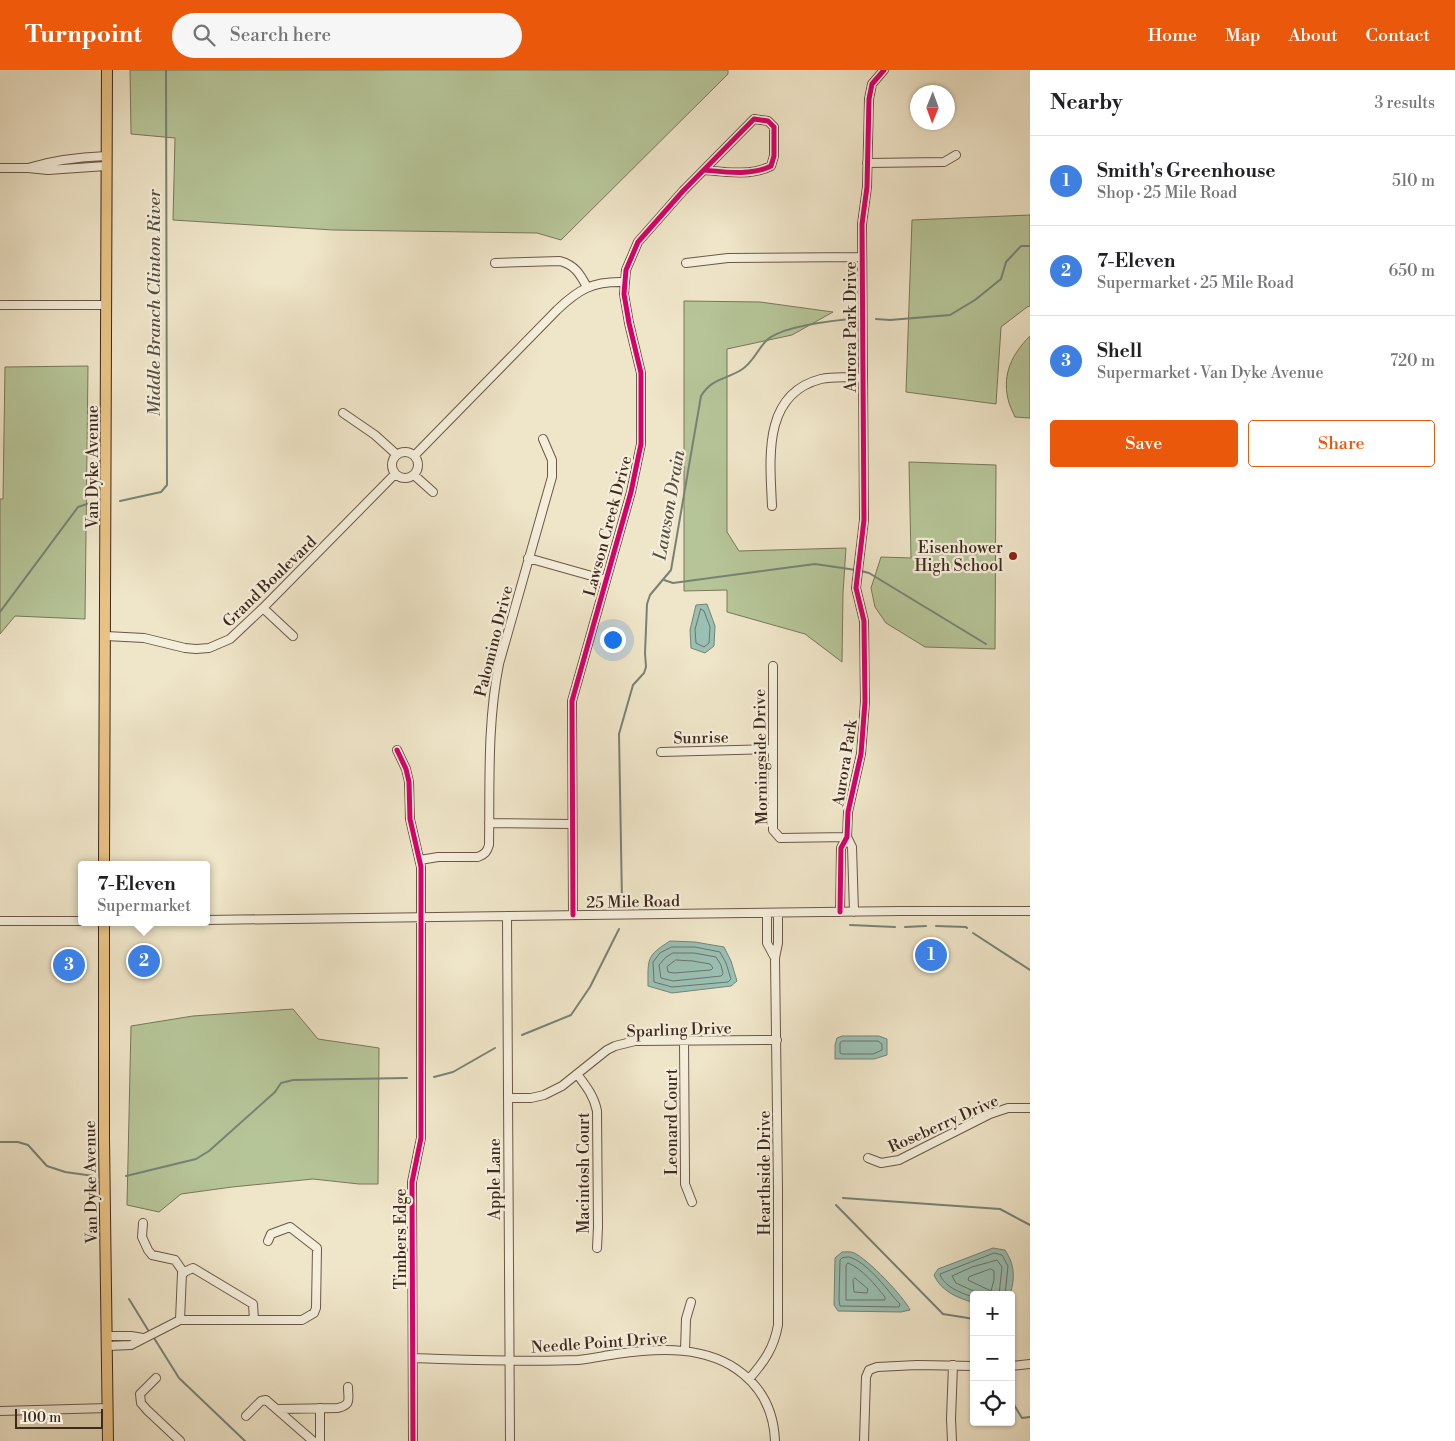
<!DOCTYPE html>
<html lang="en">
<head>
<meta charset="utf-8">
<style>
	body { margin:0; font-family:"Libre Bodoni",serif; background:#f6f6f6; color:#202124 }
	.controls { position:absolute; right:15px; bottom:15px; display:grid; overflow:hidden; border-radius:5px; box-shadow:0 1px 4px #0004 }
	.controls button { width:45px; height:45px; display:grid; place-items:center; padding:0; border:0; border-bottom:1px solid #e0e0e0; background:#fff; color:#202124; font:25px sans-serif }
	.compass { position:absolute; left:910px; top:15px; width:45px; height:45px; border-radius:50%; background:#fff; box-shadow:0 1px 4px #0004; rotate:181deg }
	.scale { position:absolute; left:15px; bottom:12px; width:88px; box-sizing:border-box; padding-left:5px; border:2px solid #3e291d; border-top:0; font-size:14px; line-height:18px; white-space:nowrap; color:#3e291d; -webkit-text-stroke:4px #f5eedb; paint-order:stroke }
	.you { position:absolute; left:612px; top:569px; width:18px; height:18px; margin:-12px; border:4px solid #fff; border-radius:50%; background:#1a73e8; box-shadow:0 0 0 8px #1a73e833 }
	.badge { display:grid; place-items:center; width:32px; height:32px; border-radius:50%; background:#ea580c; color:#fff; font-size:16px; font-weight:700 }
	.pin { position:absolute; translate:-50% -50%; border:2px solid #fff; box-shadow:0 1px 5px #0006 }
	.popup { position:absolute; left:78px; top:791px; width:132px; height:65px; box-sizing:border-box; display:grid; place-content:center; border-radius:5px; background:#fff; filter:drop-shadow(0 1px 4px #0005); font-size:16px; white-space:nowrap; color:#757577 }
	.popup b { font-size:19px; color:#202124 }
	.popup::after { content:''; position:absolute; left:50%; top:100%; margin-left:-10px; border:10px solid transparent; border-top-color:#fff }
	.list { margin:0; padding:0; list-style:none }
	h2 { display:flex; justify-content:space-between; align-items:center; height:65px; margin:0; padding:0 20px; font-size:21px }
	h2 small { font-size:16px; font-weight:400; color:#757577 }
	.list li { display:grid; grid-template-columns:32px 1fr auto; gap:15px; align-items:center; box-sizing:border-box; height:90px; padding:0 20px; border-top:1px solid #e0e0e0 }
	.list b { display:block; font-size:19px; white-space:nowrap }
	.list p { margin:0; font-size:16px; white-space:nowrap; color:#757577 }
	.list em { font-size:16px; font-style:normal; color:#757577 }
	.actions { display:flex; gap:10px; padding:15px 20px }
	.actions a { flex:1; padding:11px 0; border:1px solid #ea580c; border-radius:5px; text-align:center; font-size:18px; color:#ea580c }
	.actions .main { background:#ea580c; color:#fff }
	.icon { flex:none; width:28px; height:28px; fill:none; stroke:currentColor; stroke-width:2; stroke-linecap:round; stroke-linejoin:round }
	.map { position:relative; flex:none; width:1030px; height:1371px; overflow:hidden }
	header { display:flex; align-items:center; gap:30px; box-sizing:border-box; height:70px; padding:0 25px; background:#ea580c; color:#fff }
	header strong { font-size:24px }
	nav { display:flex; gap:28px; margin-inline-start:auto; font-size:18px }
	.search { width:350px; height:45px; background:#f6f6f6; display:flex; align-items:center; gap:12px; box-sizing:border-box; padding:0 18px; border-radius:28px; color:#757577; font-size:19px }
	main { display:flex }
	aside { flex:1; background:#fff }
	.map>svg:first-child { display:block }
</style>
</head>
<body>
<header>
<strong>Turnpoint</strong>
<div class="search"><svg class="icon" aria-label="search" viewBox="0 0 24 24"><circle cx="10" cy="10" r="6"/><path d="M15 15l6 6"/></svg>Search here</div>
<nav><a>Home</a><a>Map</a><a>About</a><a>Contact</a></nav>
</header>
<main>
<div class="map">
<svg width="1030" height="1371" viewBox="0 0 1030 1371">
	<rect width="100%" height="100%" fill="#efe5c8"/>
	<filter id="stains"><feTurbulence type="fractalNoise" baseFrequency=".004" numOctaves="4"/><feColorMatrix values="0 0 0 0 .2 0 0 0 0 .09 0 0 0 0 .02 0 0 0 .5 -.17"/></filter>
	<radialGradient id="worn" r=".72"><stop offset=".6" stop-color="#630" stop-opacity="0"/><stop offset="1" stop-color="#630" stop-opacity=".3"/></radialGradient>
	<!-- green -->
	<path fill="#b6c598" stroke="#7a775a" d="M130,0H728V4L561,170L537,163L333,160L173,150L175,68L131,64Z
		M1030,145V236L1027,237L1001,257L996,334L906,322L912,150Z
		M684,231L760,232L833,242L792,265L727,279V462L739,481L846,478L843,523L842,592L805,564L727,542V520L684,521Z
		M1030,266V348L1015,347C1013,342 1009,335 1008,329C1002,303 1013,283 1030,266Z
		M88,296L85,549L15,546L0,564V429H3L5,297Z
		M909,392L996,395L995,579L925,577L886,553L875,537L871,518L881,487L911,488Z
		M293,939L318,969L379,978L378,1114H359L313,1109L232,1117L181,1124L159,1142L127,1135L131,956L193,946Z"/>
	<!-- water -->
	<path fill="#9abfb3" stroke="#758377" d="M707,534L715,556L714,576L705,583L691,578L690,560L696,535Z
		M670,871L695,872L724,877L731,891L737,911L731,916L672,923L648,916C648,889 646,886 670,871Z
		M842,966H879L887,969V985L874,989H835V975L837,968Z
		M993,1178L1005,1180C1015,1195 1015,1208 1010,1225H974V1232H972C957,1228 940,1220 934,1205L938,1199Z
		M842,1182C846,1182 850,1181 854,1183C868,1189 904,1227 910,1240L901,1242L838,1241L834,1235L835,1188Z"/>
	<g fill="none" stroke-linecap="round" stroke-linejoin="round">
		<!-- shore -->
		<path stroke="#6c7468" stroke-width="1" d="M701,539L704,541L710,557L709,573L704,577L696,573L695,560Z
			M672,877H695L720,882L726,893L731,909L728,912L672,917L654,912L653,892L660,883Z
			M673,883H694L716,887L721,895L723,904L721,906L673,911L661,908L659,895L665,888Z
			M676,890L693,891L710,894L713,898L711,900L674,903L668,902L667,897Z
			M843,971H878L882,974V980L873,984H842L840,983V973Z
			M849,1187C867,1192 885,1217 897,1231L900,1234L899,1237L840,1236L839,1229L840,1190L842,1188Z
			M848,1193C863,1199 875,1215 885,1227V1230H846V1196Z
			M991,1199L994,1201V1210L991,1221L968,1210L969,1207Z
			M855,1208L868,1219L867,1223L854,1222L853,1210Z
			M982,1225L956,1213L952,1206L972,1197L997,1190L1002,1197L999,1225
			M974,1227C962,1224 943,1216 940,1204L994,1183L1002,1185L1008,1196L1005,1225"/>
		<!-- stream -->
		<path stroke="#758377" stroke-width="2" d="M876,249L890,250L950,245L975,230L1001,209L1006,192L1021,176H1030
			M120,431L161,422L167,415L166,0
			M861,501L869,503L986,574
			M664,510L673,513L815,494L856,500
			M0,542L78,437L90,433L97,434
			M622,831L619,664L633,615L644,603L646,597L645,583L647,534L650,525L671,500L701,326C712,308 725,310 741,300C753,293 757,280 766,271C780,256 830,251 850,249
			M850,855L895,857
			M936,856L966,857L967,858
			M905,857L926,856
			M973,863L1030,900
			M522,965L571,945L590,917L619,859
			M434,1007L453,1002L495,978
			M0,1072H18L28,1075L47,1096L65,1102L94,1106
			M126,1106L196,1089L209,1081L275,1022L281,1013L293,1010L407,1008
			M843,1128L1000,1139L1030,1155
			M836,1135L943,1244L974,1249
			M129,1229L148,1260
			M154,1268L179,1308L245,1371
			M1011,1330L1022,1348L1030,1347"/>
		<defs>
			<path id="minor" d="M106,86C79,87 54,90 28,98L48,100L106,96
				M867,93L944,92L956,85
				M0,98H28
				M495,193L560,191C575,195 580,204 587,217
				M686,193L728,188L862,187
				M0,235H107
				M343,343L375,365L396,384
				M392 395a13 13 0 1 1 26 0a13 13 0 1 1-26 0Z
				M415,385L557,240C579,219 593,211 624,212
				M414,405L433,422
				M772,436C770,389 762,324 821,309C834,306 849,307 863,308
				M528,488L606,510
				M263,538L293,566
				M106,566L144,568L185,578L196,579L209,578L230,569L263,538L395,404
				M773,596V760L780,768L847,767
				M397,680L406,699L409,712L410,749L421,797V1068L412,1112L413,1371
				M661,682L772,679
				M489,753L572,754
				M847,767L852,777L854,842
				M420,790L438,787H478C485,784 487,782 489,775C490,714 487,654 499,594L552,407V390L543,369
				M840,842L841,778L847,767L848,742L861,684L865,632L864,551L856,518L864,450L862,154L867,117L869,29L872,14L884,0
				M767,843V873L775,888
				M573,845L572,631L631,422L641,374V303L629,253L624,224L626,200L638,172L683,121L754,49L768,51L774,57V86L771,96C752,106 725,102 704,100
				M507,846L510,1371
				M206,850L900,841H1030
				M0,851H82
				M684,971L685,1105V1114L692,1132
				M577,1004C586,1016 594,1026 597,1041L598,1157L597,1178
				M508,1028H531L544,1025L562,1016L607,980L615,976L635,971L777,970
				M868,1088L881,1093L899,1090L990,1044L1008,1038H1030
				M143,1153L142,1167L148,1180L152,1185L175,1190L184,1203
				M180,1250L182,1203L193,1198L253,1234L254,1250
				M107,1266H131L143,1268
				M108,1276L131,1275L180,1250H302L314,1243L316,1238L317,1178L290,1157L271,1164L268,1171
				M685,1281L686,1249L691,1232
				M414,1288C468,1290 523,1292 578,1290C590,1289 603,1286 616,1284C659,1278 708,1275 743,1304C764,1321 774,1345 775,1371
				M1011,1296L1030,1294
				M156,1308L140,1324L141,1333L147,1340L180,1371
				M749,1309C764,1292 774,1278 778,1255V1120L775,888L778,873V843
				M320,1338V1371
				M278,1339L338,1338C352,1334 348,1330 348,1317
				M0,1341L108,1338
				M246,1346L261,1331L266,1330L313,1371
				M864,1371L866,1307L869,1300L877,1297L917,1295L974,1296
				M952,1371L951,1349L953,1295"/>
			<path id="major" d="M104,795L107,0
				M104,852V1069L108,1371"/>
		</defs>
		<!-- minor casing -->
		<use href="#minor" stroke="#6a5848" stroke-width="10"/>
		<!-- major casing -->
		<use href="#major" stroke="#3e291d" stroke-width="12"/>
		<!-- minor -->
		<use href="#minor" stroke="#f5eedb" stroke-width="8"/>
		<!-- major -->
		<use href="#major" stroke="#e8c284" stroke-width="10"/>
		<defs>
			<path id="cycleway" d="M397,680L406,699L409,712L410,749L421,797V1068L412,1112L413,1371
				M840,842L841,778L847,767L848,742L861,684L865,632L864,551L856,518L864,450L862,154L867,117L869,29L872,14L884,0
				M573,845L572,631L631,422L641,374V303L629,253L624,224L626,200L638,172L683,121L754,49L768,51L774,57V86L771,96C752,106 725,102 704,100"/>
		</defs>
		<!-- cycleway casing -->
		<use href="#cycleway" stroke="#f5eedb" stroke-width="8"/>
		<!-- cycleway -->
		<use href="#cycleway" stroke="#d6006c" stroke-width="5"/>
	</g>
	<!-- markers -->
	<circle fill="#8f2418" stroke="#f5eedb" stroke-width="2" cx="1013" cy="486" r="5"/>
	<g text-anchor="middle" stroke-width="4.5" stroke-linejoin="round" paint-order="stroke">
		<!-- street labels -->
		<g font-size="16" fill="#3e291d" stroke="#f5eedb">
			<text transform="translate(850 257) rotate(-90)" y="6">Aurora Park Drive</text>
			<text transform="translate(92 397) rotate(-90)" y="6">Van Dyke Avenue</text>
			<text transform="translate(607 456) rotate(-75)" y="6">Lawson Creek Drive</text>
			<text transform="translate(269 511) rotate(-44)" y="6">Grand Boulevard</text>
			<text transform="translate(493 571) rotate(-76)" y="6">Palomino Drive</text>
			<text transform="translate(701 667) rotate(-1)" y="6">Sunrise</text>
			<text transform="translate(760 687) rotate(-91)" y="6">Morningside Drive</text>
			<text transform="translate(844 693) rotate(-81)" y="6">Aurora Park</text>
			<text transform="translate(633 831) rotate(-1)" y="6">25 Mile Road</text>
			<text transform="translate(679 959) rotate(-2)" y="6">Sparling Drive</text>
			<text transform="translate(671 1052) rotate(-90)" y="6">Leonard Court</text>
			<text transform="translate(943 1053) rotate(-24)" y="6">Roseberry Drive</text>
			<text transform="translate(583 1103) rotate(-90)" y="6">Macintosh Court</text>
			<text transform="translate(764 1103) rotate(-90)" y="6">Hearthside Drive</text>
			<text transform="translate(494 1109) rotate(-90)" y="6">Apple Lane</text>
			<text transform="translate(90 1112) rotate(-91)" y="6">Van Dyke Avenue</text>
			<text transform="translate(400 1169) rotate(-90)" y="6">Timbers Edge</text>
			<text transform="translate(599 1272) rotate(-4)" y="6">Needle Point Drive</text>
		</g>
		<!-- poi labels -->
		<g font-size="16" fill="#3e291d" stroke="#f5eedb" text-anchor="end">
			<text x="1003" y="483">Eisenhower<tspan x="1003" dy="18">High School</tspan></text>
		</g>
		<!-- water labels -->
		<g font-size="18" font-style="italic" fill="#554e42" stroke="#f5eedb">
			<text transform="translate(154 233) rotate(-90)" y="6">Middle Branch Clinton River</text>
			<text transform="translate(669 435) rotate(-80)" y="6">Lawson Drain</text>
		</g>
	</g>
	<rect width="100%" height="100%" filter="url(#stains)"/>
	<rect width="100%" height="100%" fill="url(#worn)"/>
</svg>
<div class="controls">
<button>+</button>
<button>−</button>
<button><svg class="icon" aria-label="locate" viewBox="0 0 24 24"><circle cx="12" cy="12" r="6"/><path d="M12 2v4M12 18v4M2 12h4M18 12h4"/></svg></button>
</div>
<svg class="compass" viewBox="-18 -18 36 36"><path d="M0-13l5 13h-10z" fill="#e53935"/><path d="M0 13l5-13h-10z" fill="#757577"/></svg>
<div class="scale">100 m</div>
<div class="you"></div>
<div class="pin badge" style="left:931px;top:885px;background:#3f7fe0">1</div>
<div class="pin badge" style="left:144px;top:891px;background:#3f7fe0">2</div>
<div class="popup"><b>7-Eleven</b>Supermarket</div>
<div class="pin badge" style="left:69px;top:895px;background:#3f7fe0">3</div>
</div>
<aside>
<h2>Nearby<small>3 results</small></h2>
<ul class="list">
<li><span class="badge" style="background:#3f7fe0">1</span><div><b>Smith's Greenhouse</b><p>Shop · 25 Mile Road</p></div><em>510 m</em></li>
<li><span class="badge" style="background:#3f7fe0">2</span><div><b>7-Eleven</b><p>Supermarket · 25 Mile Road</p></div><em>650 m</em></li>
<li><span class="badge" style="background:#3f7fe0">3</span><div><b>Shell</b><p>Supermarket · Van Dyke Avenue</p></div><em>720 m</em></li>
</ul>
<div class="actions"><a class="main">Save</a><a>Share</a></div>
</aside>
</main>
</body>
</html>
